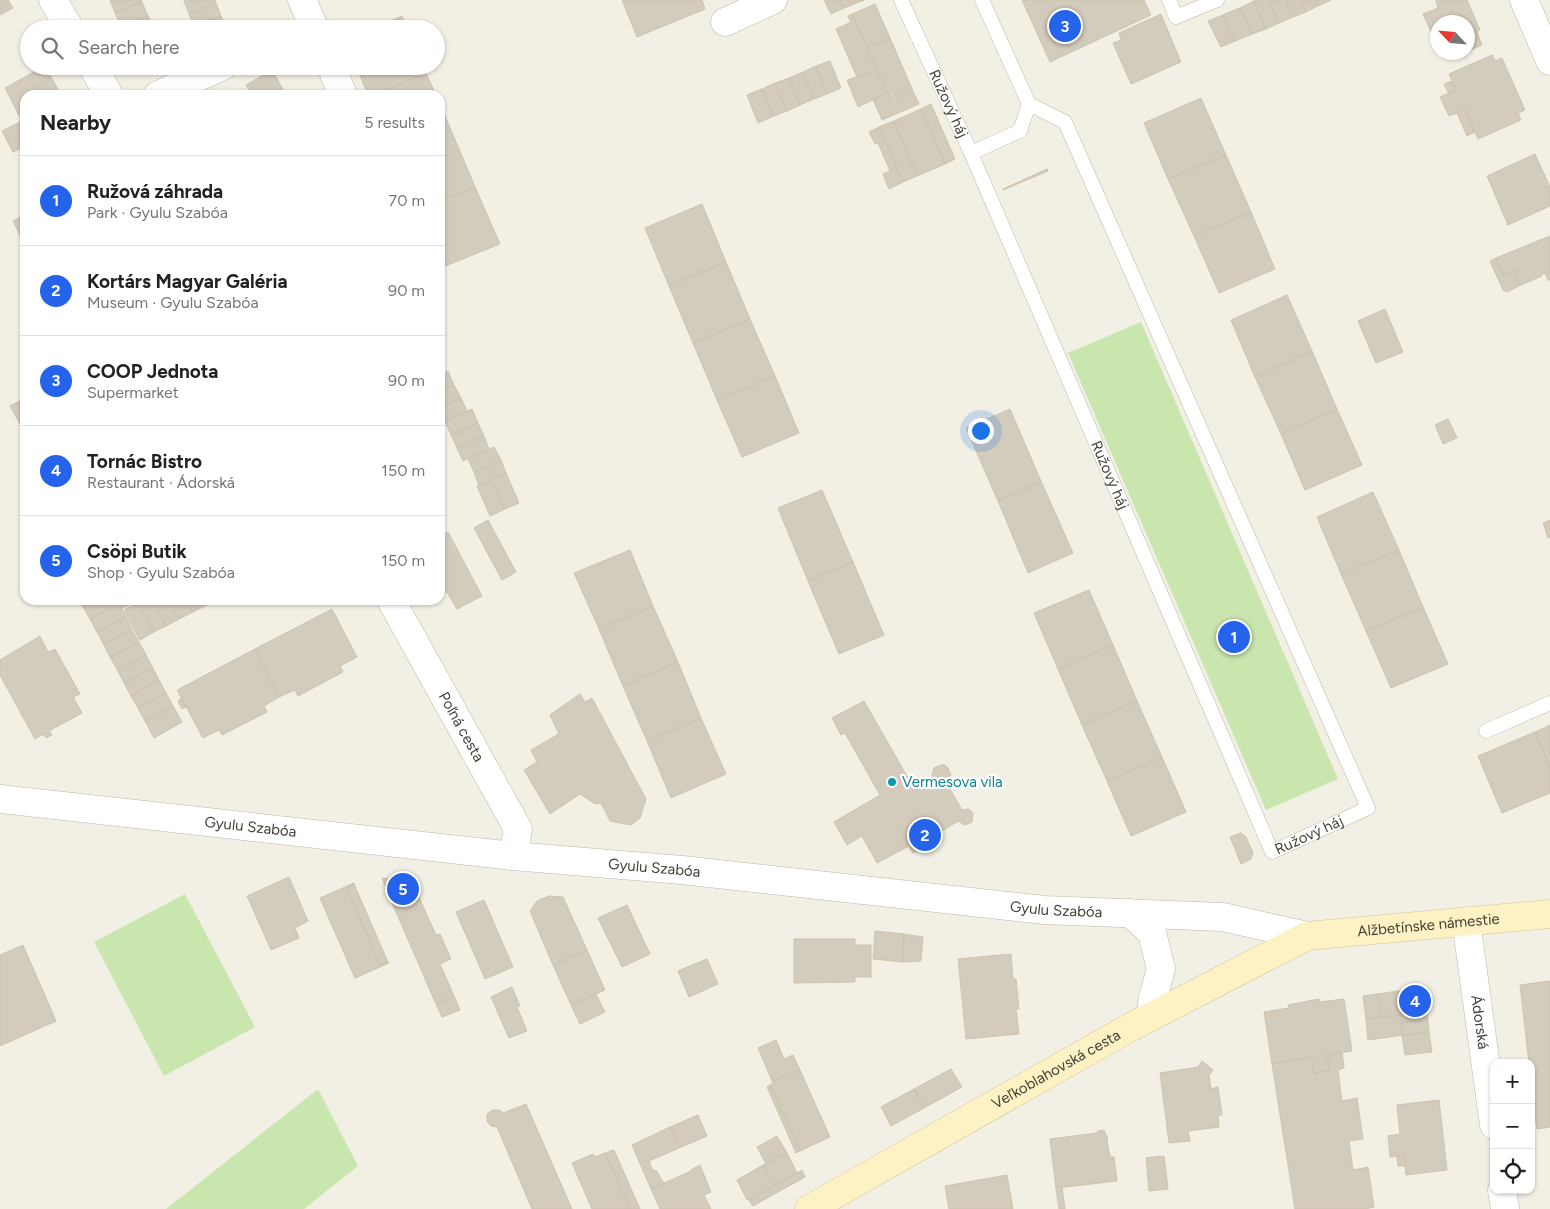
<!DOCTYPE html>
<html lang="en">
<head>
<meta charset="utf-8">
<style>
	body { margin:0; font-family:Figtree,sans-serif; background:#f2f2f2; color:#222 }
	.controls { position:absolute; right:15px; bottom:15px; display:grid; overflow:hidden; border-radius:10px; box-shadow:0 1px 4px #0004 }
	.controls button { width:45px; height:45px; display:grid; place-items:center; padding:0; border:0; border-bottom:1px solid #e0e0e0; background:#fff; color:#222; font:25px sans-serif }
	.compass { position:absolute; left:1430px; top:15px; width:45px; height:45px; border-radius:50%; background:#fff; box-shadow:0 1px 4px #0004; rotate:296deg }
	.you { position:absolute; left:980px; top:430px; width:18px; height:18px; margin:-12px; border:4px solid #fff; border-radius:50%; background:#1a73e8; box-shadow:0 0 0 8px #1a73e833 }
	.badge { display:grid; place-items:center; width:32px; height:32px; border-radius:50%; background:#2563eb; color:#fff; font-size:16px; font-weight:700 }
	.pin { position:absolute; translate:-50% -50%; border:2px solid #fff; box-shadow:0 1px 5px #0006 }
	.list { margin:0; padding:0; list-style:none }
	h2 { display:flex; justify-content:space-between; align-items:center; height:65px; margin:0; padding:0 20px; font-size:21px }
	h2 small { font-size:16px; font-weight:400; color:#767676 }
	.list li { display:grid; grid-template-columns:32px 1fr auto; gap:15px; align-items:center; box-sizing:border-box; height:90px; padding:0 20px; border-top:1px solid #e0e0e0 }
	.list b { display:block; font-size:19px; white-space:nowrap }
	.list p { margin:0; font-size:16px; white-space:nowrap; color:#767676 }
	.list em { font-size:16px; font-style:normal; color:#767676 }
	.icon { flex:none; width:28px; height:28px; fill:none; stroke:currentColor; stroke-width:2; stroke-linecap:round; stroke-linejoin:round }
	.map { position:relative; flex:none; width:1550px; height:1209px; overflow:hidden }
	.search { position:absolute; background:#fff; box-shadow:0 1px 4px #0004; left:20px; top:20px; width:425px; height:55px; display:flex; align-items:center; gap:12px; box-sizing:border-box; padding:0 18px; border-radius:28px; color:#767676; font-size:19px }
	.panel { position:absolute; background:#fff; box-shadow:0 1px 4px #0004; left:20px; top:90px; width:425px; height:515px; border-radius:15px }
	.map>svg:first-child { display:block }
</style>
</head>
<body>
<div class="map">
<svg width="1550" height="1209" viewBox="0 0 1550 1209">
	<rect width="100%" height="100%" fill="#f2efe5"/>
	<!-- green -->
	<path fill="#cae6af" d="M1141,322L1338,779L1266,810L1068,353Z
		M185,894L255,1027L164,1076L94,942Z
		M318,1089L358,1166L304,1209H166Z"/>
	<!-- building -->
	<path fill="#d3cbbb" stroke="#cec3ae" d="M0,0H8L13,8L0,15Z
		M110,0H141L142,2L115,13Z
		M186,0H215L216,3L189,14L184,1Z
		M622,0H702L705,9L637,37Z
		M824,0H840L844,8L831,14Z
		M840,0H864L844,8Z
		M1022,0H1144L1151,15L1050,62Z
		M1257,0H1269L1279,23L1266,29L1254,1Z
		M1269,0H1285L1293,17L1279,23Z
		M1285,0H1300L1306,12L1293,17Z
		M1300,0H1316L1318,6L1306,12Z
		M1316,0H1331L1318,6Z
		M1439,0H1467L1480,30L1468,35V22H1438V34L1433,36L1423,14L1438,8L1436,1Z
		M1254,1L1266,29L1252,34L1240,8Z
		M142,2L148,16L122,27L115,13Z
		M216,3L221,16L194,27L189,14Z
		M875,4L890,38L867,47L852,14Z
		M1240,8L1252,34L1235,41L1223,15Z
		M852,14L877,70L857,77L836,29L851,22L848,16Z
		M1161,14L1181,62L1131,84L1113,43L1121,40L1119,33Z
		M1223,15L1235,41L1221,47L1208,21Z
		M148,16L154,29H122V27Z
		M221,16L227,29H195L194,27Z
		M402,16L407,29H372Z
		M1477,32L1482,45L1468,51V35Z
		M890,38L913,91L895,98L892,91L887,93L867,47Z
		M1492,55L1495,61L1502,58L1525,110L1518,113L1521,120L1478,139L1465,110L1449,116L1440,97L1456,90L1449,74Z
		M830,61L841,88L827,94L816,66Z
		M45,66L61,95H25V146L13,152L2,131L22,121L5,88Z
		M356,66H423L426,73L374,95H368Z
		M816,66L827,94L814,99L803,72Z
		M272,70L286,95H252L246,85Z
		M877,70L887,93L858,107L847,80Z
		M803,72L814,99L800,105L789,78Z
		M426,73L436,95H374Z
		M789,78L800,105L787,111L775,83Z
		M1452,81L1456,90L1449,94L1444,84Z
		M775,83L787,111L774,116L762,89Z
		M762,89L774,116L758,123L747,95Z
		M890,91L894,100L913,91L919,104L882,120L873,99Z
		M1201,98L1226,155L1168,179L1144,123Z
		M931,104L955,159L945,164L921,109Z
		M440,105L451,130L440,135Z
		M921,109L945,164L917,176L894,121Z
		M1465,110L1475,132L1467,136L1457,113Z
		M894,121L917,176L903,182L879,127Z
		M879,127L903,182L889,189L883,174L890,171L878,143L875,144L869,132Z
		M451,130L475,187L440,201V135Z
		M1535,154L1550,187V206L1508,225L1487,176Z
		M1226,155L1251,212L1194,236L1168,179Z
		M1047,169L1048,171L1003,190V189Z
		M475,187L500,244L443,267L440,261V201Z
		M702,204L726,262L669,286L645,228Z
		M1251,212L1275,269L1219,293L1194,236Z
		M25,215V234L21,237L13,221Z
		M1550,236V280H1548L1545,273L1541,275L1542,276L1519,286L1513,271L1503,275L1496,258Z
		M1496,258L1503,275L1513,271L1519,286L1507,292L1503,290L1490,261Z
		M726,262L750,319L693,343L669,286Z
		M1287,295L1312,351L1255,377L1231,320Z
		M1385,309L1403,352L1376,363L1358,321Z
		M750,319L775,376L717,400L693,343Z
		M1312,351L1337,409L1281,434L1255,377Z
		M448,371L454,385L440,392V375Z
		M775,376L799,433L742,457L717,400Z
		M454,385L461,398L440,408V392Z
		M25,398V421L20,424L10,406Z
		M461,398L467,411L440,424V408Z
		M472,409L478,423L451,435L445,421Z
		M1010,409L1041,481L998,501L966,428Z
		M1337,409L1362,465L1305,490L1281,434Z
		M1448,419L1457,438L1443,444L1435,425Z
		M478,423L484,436L457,448L451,435Z
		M484,436L489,449L463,461L457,448Z
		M494,447L501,460L474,472L468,459Z
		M501,460L506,473L479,486L474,472Z
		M506,473L519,503L505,509L492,480Z
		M492,480L505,509L490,516L477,486Z
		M1041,481L1073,553L1028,573L998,501Z
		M822,490L853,562L808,581L778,508Z
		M1373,492L1399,550L1341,574L1317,517Z
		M488,520L516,572L502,580L474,528Z
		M1550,520V537L1548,538L1543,523Z
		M448,532L482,596L457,609L447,592L440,596V536Z
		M630,550L653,606L599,629L574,573Z
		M1399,550L1423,607L1366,631L1341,574Z
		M853,562L884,635L839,654L808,581Z
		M1089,590L1113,645L1058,669L1034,613Z
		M79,600H96L83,607Z
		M96,600H117L119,604L90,619L83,607Z
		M117,600H139L121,609Z
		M143,600H152L166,626L154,632L138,603Z
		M152,600H169L179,619L166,626Z
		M169,600H186L193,612L179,619Z
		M186,600H202L205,606L193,612Z
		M202,600H216L205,606Z
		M138,603L154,632L140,640L124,610Z
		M119,604L126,617L97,632L90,619Z
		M653,606L678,662L623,686L599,629Z
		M1423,607L1448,664L1391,688L1366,631Z
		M332,609L357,657L340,666L343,672L298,696L295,690L279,697L255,649Z
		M126,617L132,629L104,645L97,632Z
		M132,629L139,642L110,657L104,645Z
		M40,636L48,652L55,649L80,694L73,697L82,713L49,731L52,735L46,738L43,734L35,739L0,675V660Z
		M139,642L146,655L118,671L110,657Z
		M1113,645L1137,701L1082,725L1058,669Z
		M255,649L279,697L264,706L267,712L222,735L219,730L203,738L177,690Z
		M146,655L153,668L124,683L118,671Z
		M678,662L701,718L647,741L623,686Z
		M153,668L159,680L131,696L124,683Z
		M159,680L166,693L138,708L131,696Z
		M166,693L173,706L145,721L138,708Z
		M580,694L585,702L592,698L646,799L640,818L631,825L610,821L601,803L595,804L580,794L550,814L524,770L537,762L531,750L559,734L550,715Z
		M181,698L186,707L182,709L178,701Z
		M864,701L915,790L933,780L932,775L934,768L941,765H945L948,768L951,775L947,784L962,810L969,809L973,813L972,822L965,825L958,821L939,833L942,837L913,853L909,846L877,863L862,836L847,845L834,822L880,795L845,733L841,735L832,718Z
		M1137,701L1162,757L1107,781L1082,725Z
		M173,706L182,722L154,738L145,721Z
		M701,718L726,774L671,798L647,741Z
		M1550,725V768L1535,732Z
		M1535,732L1550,768V793L1502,813L1478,756Z
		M1162,757L1186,812L1131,836L1107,781Z
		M1241,833L1246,837L1253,853L1251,859L1241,864L1230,837Z
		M289,877L308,921L295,928L299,938L271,950L247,896Z
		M382,878L413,882L418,895L393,905Z
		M354,883V884L347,888L380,965L388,962L389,963L355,978L320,898Z
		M354,884L388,962L380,965L347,888Z
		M418,895L436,935L440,934L451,959L440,964L454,996L436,1004L393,905Z
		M549,896L563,897L587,950L553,965L530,911L537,901Z
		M484,900L513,967L485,979L456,912Z
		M627,905L650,954L622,967L598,918Z
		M875,931L904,934L903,962L873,959Z
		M904,934L923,937L921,961L903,962Z
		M794,939H855V945H871V977H855V982L794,983Z
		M23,945L56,1021L0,1046V955Z
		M587,950L605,990L571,1005L553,965Z
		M1011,954L1013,979H1016L1019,1009H1016L1019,1034L966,1039L958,959Z
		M707,959L718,984L689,997L678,971Z
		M1550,981V1127L1537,1129L1531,1082V1063H1529L1520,985Z
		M512,987L520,1006L517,1007L527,1031L509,1038L491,997Z
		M1419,988L1424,993L1427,1012L1401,1016L1398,991Z
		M1398,991L1401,1015L1381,1017L1378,994Z
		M596,994L605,1012L580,1024L571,1005Z
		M1378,994L1381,1017L1366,1019L1363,996Z
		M454,996L460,1010L442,1017L436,1004Z
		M1319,999L1320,1002L1344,999L1352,1051L1327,1055L1330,1070L1314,1073L1311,1057L1272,1064L1264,1012L1289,1008L1288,1005Z
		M1427,1012L1429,1032L1403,1035L1401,1023L1408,1022V1015Z
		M1401,1015H1408V1022L1401,1023L1403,1035L1368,1040L1366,1019Z
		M1429,1032L1432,1052L1405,1055L1402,1036Z
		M776,1040L784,1059L793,1055L800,1070L772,1081L758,1048Z
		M1342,1052L1344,1068L1338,1070L1342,1101L1357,1098L1363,1139L1349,1141L1353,1170L1368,1167L1374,1207L1365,1209H1295L1272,1064L1311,1057L1314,1073L1330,1070L1327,1055Z
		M1202,1061L1213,1070L1209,1075L1211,1089L1218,1087L1222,1115H1218L1219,1127L1188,1131L1190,1141L1169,1143L1160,1073L1198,1067Z
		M951,1069L962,1087L924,1108L914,1089Z
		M800,1070L830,1137L800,1151L770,1085L773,1083L772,1081Z
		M770,1085L800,1151L796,1153L767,1087Z
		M914,1089L924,1108L891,1126L881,1107Z
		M1439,1100L1447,1170L1406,1175L1404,1156L1390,1157L1388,1136L1400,1134L1397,1105Z
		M526,1104L572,1209H532L497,1127L491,1126L487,1121V1114L492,1110H499L503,1113Z
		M698,1115L707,1136L679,1148L670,1127Z
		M670,1127L679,1148L649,1161L653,1171L656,1170L664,1184L651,1189L632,1145Z
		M1104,1130L1108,1139L1107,1140L1110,1157H1114L1117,1181L1056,1188L1050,1139L1097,1133L1098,1131Z
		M777,1136L787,1153L766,1164L757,1147Z
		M614,1150L640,1209H630L605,1153Z
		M605,1153L630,1209H592L572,1163L593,1154L595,1157Z
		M787,1153L797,1173L774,1186L763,1165Z
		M1164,1156L1168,1189L1149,1191L1146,1158Z
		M1404,1156L1405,1166H1398L1397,1157Z
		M700,1165L711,1192L704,1195L711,1209H660L651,1189L691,1171V1170Z
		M763,1165L774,1186L747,1200L737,1180Z
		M802,1170L805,1177L753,1206L749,1200Z
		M1007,1175L1013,1209H949L945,1186Z
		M1062,1187L1065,1209H1059L1056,1188Z"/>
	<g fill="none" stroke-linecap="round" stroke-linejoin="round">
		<defs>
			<g id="service">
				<path id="s1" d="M901,0L971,153L1272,852L1368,808L1065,122L1029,104L982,0"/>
				<path d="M1169,0L1176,17L1217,0"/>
				<path d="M971,153L1020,131L1029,104"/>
				<path d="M1486,731L1550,703"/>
			</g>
			<g id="minor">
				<path d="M53,0L70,29"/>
				<path d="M302,0L315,29"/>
				<path d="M1524,0L1550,61"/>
				<path d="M725,22L773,0"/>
				<path d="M92,66L109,95"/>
				<path d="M331,66L343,95"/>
				<path d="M158,95L223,66"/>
				<path id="s2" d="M391,600L518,829L513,856"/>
				<path id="s3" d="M1466,921L1494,1125"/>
				<path d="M1502,1190L1505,1209"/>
			</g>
			<g id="tertiary">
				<path id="s4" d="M0,799L513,856L682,870L1044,910L1223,917L1307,936"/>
				<path d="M1130,913L1152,933L1161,969L1153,997L1150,1017"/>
			</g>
			<g id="secondary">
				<path id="s5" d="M809,1209L1129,1028L1307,936L1550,914"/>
			</g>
		</defs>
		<!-- service casing -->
		<use href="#service" stroke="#bdb7a8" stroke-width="15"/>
		<!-- minor casing -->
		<use href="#minor" stroke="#bdb7a8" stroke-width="29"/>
		<!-- tertiary casing -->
		<use href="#tertiary" stroke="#bdb7a8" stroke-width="29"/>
		<!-- secondary casing -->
		<use href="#secondary" stroke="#d1c496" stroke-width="29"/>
		<!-- service -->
		<use href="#service" stroke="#fff" stroke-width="14"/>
		<!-- minor -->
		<use href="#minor" stroke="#fff" stroke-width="28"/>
		<!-- tertiary -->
		<use href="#tertiary" stroke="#fff" stroke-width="28"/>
		<!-- secondary -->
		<use href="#secondary" stroke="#fdf2c4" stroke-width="28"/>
	</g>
	<!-- markers -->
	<circle fill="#0f9aa8" stroke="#fff" stroke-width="2" cx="892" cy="782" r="5"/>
	<g text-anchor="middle" stroke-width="4.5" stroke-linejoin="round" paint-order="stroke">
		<!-- street labels -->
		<g font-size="15" fill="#443f35" stroke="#fff">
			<text dy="5" stroke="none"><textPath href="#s1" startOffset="114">Ružový háj</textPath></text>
			<text dy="5" stroke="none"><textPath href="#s1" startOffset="519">Ružový háj</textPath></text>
			<text dy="5" stroke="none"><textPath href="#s2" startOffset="145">Poľná cesta</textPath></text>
			<text dy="5" stroke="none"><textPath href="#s4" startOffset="252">Gyulu Szabóa</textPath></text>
			<text dy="5" stroke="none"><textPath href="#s1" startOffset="970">Ružový háj</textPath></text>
			<text dy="5" stroke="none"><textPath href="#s4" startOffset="658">Gyulu Szabóa</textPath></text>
			<text dy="5" stroke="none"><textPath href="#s4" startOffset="1062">Gyulu Szabóa</textPath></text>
			<text dy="5" stroke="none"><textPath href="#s5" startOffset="690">Alžbetínske námestie</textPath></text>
			<text dy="5" stroke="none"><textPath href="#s3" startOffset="102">Ádorská</textPath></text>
			<text dy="5" stroke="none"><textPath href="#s5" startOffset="284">Veľkoblahovská cesta</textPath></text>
		</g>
		<!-- culture labels -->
		<g font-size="15" fill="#0d838f" stroke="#fff" text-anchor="start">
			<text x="902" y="787">Vermesova vila</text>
		</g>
	</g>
</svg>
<div class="controls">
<button>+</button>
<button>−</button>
<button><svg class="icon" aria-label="locate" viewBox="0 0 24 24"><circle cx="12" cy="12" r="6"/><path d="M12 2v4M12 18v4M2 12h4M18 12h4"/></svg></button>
</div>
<svg class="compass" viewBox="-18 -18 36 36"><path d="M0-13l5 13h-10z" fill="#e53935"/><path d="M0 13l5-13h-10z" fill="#767676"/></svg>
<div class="you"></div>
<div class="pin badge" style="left:1234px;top:637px">1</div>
<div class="pin badge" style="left:925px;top:835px">2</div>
<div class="pin badge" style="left:1065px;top:26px">3</div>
<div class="pin badge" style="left:1415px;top:1001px">4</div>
<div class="pin badge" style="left:403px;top:889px">5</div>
<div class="search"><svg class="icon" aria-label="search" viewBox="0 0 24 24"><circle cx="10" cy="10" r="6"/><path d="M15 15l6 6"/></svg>Search here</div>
<section class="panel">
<h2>Nearby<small>5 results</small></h2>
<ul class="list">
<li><span class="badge">1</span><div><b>Ružová záhrada</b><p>Park · Gyulu Szabóa</p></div><em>70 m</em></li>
<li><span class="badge">2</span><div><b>Kortárs Magyar Galéria</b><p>Museum · Gyulu Szabóa</p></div><em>90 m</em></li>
<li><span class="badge">3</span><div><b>COOP Jednota</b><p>Supermarket</p></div><em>90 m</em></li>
<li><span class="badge">4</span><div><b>Tornác Bistro</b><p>Restaurant · Ádorská</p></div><em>150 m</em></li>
<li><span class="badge">5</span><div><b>Csöpi Butik</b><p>Shop · Gyulu Szabóa</p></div><em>150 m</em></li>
</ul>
</section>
</div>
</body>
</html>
